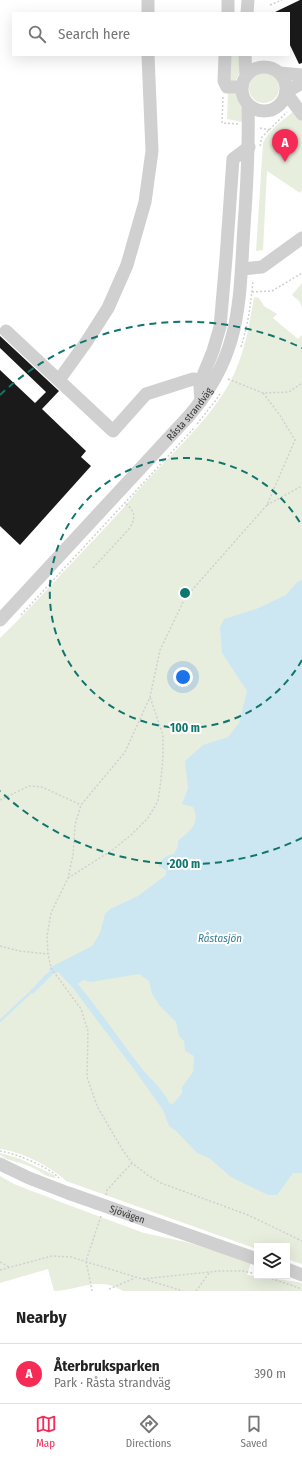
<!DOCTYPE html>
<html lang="en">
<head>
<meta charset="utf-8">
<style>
	body { margin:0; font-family:"Fira Sans Condensed",sans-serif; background:#f6f6f6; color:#222 }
	.controls { position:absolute; right:12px; bottom:12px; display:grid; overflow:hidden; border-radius:0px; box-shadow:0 4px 16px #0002 }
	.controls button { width:36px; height:36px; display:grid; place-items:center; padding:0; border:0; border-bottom:1px solid #e0e0e0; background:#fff; color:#222; font:20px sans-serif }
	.you { position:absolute; left:183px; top:677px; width:14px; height:14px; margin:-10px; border:3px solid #fff; border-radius:50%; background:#1a73e8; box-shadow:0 0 0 6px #1a73e833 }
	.badge { display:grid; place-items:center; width:26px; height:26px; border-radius:50%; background:#f52a55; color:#fff; font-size:13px; font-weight:700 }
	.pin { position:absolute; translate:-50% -33px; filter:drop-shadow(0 1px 2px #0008) }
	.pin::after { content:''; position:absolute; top:21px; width:14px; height:12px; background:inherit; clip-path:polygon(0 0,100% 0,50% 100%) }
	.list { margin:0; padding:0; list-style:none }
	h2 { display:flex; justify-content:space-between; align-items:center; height:52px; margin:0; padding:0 16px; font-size:17px }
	h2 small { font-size:13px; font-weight:400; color:#767676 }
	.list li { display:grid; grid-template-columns:26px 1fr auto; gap:12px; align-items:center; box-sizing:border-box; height:60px; padding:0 16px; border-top:1px solid #e0e0e0 }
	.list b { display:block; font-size:15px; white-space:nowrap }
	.list p { margin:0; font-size:13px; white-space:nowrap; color:#767676 }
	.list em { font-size:13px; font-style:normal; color:#767676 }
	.icon { flex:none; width:22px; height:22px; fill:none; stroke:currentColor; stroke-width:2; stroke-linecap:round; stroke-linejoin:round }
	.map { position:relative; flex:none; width:302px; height:1291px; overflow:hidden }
	.search { position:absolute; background:#fff; box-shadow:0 4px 16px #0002; left:12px; right:12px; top:12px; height:44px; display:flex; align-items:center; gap:10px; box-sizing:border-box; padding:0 14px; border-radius:0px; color:#767676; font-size:15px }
	.sheet { height:112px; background:#fff }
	nav { display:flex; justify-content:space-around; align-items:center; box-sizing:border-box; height:56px; border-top:1px solid #e0e0e0; background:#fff; font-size:11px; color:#767676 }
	nav a { display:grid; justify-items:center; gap:2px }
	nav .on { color:#f52a55 }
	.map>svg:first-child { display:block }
</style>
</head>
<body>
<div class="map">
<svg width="302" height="1291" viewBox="0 0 302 1291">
	<rect width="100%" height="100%" fill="#fff"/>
	<!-- green -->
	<path fill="#e8eede" d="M231,55H242V68L235,82L230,80Z
		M249 88a15 15 0 1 1 30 0a15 15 0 1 1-30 0Z
		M235,91L243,112V122L227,119L228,92Z
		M295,110L302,115V190L300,193L267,171L263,250L256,251L263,143C268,130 285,119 295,110Z
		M302,283V307L299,301L292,295Z
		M254,297L259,298L264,306L277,314L273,318L298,339L302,335V1264L287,1259V1246H257V1249L66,1181C52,1167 20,1151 0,1149V638C24,615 46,590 69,566C89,544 110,524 129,501C162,461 203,429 229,384C244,357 249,327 254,297Z
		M0,1153L18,1158L54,1175L56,1178C47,1178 40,1171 33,1168C22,1162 9,1162 0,1155Z
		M0,1176L14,1184L66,1204L144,1233L186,1242L251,1262L247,1275L298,1282L302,1283V1291H123C119,1289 114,1286 109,1285C90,1281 72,1291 54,1291L48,1269L0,1283Z"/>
	<!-- water -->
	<path fill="#cce7f1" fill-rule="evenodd" d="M302,580V1173H293L277,1195H268L231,1177L209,1158L197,1153L176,1131L169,1126L163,1110L136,1072L73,988L58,972L53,974L33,994L30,991L45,975L50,971L49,968L92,946L100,933L105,914L110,909L138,896L166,875V870L158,866C162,858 166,855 174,854L178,846V841C190,830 201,824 193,807L182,804L188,788L185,761L203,745L228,737L239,723L247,691L222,653L220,627L224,619L256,609L286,595L297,582ZM139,974L149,981L152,994L160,1006L176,1022L179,1036L184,1041L185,1051L194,1056L193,1072L182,1087V1093L173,1104L169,1103C164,1090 152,1081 143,1070C121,1042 101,1012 78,984L83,980L91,982Z"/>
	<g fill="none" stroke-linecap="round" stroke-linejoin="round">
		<!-- stream -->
		<path stroke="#cce7f1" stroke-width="2.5" d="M0,1021L33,990"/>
	</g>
	<!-- building -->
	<path fill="#1a1a1a" d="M300,0H302V63L299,64L289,43V13H273Z
		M0,336L59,391L42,409L86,451L81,457L91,466L20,545L0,526V370L35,403L46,392L0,348Z"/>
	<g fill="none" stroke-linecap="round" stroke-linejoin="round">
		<!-- path -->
		<path stroke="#d0d0d0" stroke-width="1.5" stroke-dasharray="2 2" stroke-linecap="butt" d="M270,5L282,0
			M223,97L222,123L238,124
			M260,128L270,130
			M260,146L262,137L287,112
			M252,292L272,291L302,273
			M241,347C248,325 251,303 253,280
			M228,379L263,393L289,392L302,383
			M263,393L279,414L295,440L267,505L185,598L160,650L150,697L125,752L81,805L75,825L73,855L68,878L51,913L47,936L48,954L51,968L81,1009L88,1031L87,1077L97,1106L122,1149L132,1163L149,1176L161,1183L248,1215L302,1241
			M197,424L216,400L221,392
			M267,505L302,486
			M93,568L129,529C136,518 136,512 125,503
			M21,615L195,427
			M0,800L29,786L42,787L81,805
			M68,878L111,851L131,835L148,818L158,801L161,780L163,756V735L150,697
			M0,946L19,951L48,954
			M0,1151C15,1153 49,1167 59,1178
			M106,1195L107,1190L132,1163
			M0,1262L9,1267
			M0,1270L52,1256L71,1257L142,1279L219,1271H243L257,1274
			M264,1276L302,1289
			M144,1279L183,1291
			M109,1289L135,1278
			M92,1291L86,1261L101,1216
			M196,1291L209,1273"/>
		<!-- minor -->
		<g stroke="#d0d0d0" stroke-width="13">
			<path d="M148,13V0"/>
			<path d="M228,13V0"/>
			<path d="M247,13L248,0"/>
			<path d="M225,55L224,81L227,87H242"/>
			<path d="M245,55L246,76"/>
			<circle cx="264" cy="89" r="22"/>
			<path d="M280,73L302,75"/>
			<path d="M286,92L302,83"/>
			<path d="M284,100L290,98L302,114"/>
			<path d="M242,269L262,267L302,238"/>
			<path d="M6,331L113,431L146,394L193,379L202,380"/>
			<path d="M59,380L87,341L108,308L127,265L145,202L152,151L148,55"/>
			<path d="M201,401L200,387L204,373L213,351L220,327L226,258L233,159L249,147"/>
			<path id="s1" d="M0,620L188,417C242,354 239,304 244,226C247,185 249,145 248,104"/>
			<path id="s2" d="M0,1164L29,1178L68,1193L257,1259"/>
			<path d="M287,1269L302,1275"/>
		</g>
	</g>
	<!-- distance rings -->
	<g fill="none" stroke="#0f766e" stroke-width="2" stroke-dasharray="7 5">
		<path d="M302 660A135 135 0 1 1 302 526"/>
		<path d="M302 838A271 271 0 0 1 0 791M0 395A271 271 0 0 1 302 348"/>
	</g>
	<g text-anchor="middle" stroke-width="4" stroke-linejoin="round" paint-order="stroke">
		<!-- street labels -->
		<g font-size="10" fill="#333" stroke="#fff">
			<text dy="4" stroke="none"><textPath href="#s1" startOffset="280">Råsta strandväg</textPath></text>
			<text dy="4" stroke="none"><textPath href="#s2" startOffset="137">Sjövägen</textPath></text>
		</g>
		<!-- water labels -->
		<g font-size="11" font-style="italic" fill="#357f97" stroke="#fff">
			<text x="220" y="942">Råstasjön</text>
		</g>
	</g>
	<circle cx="185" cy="593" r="6" fill="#0f766e" stroke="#fff" stroke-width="2"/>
	<g font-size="12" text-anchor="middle" font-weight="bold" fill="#0f766e" stroke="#fff" stroke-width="4" stroke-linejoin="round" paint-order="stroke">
		<text x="185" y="732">100 m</text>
		<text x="185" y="868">200 m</text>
	</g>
</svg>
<div class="controls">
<button><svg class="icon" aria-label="layers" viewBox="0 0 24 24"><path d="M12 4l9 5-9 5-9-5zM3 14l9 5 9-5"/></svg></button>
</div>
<div class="you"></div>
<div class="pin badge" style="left:285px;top:162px">A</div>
<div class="search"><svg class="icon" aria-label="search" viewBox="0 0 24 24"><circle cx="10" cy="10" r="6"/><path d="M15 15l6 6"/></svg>Search here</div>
</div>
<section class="sheet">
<h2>Nearby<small></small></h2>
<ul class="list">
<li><span class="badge">A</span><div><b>Återbruksparken</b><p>Park · Råsta strandväg</p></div><em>390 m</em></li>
</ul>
</section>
<nav>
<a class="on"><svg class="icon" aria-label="map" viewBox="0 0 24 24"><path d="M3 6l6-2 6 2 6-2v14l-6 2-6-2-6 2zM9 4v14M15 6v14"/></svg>Map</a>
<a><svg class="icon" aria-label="directions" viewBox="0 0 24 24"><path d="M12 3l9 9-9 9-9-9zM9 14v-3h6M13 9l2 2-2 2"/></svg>Directions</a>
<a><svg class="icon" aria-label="saved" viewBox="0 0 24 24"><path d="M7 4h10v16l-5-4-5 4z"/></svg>Saved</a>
</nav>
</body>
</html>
